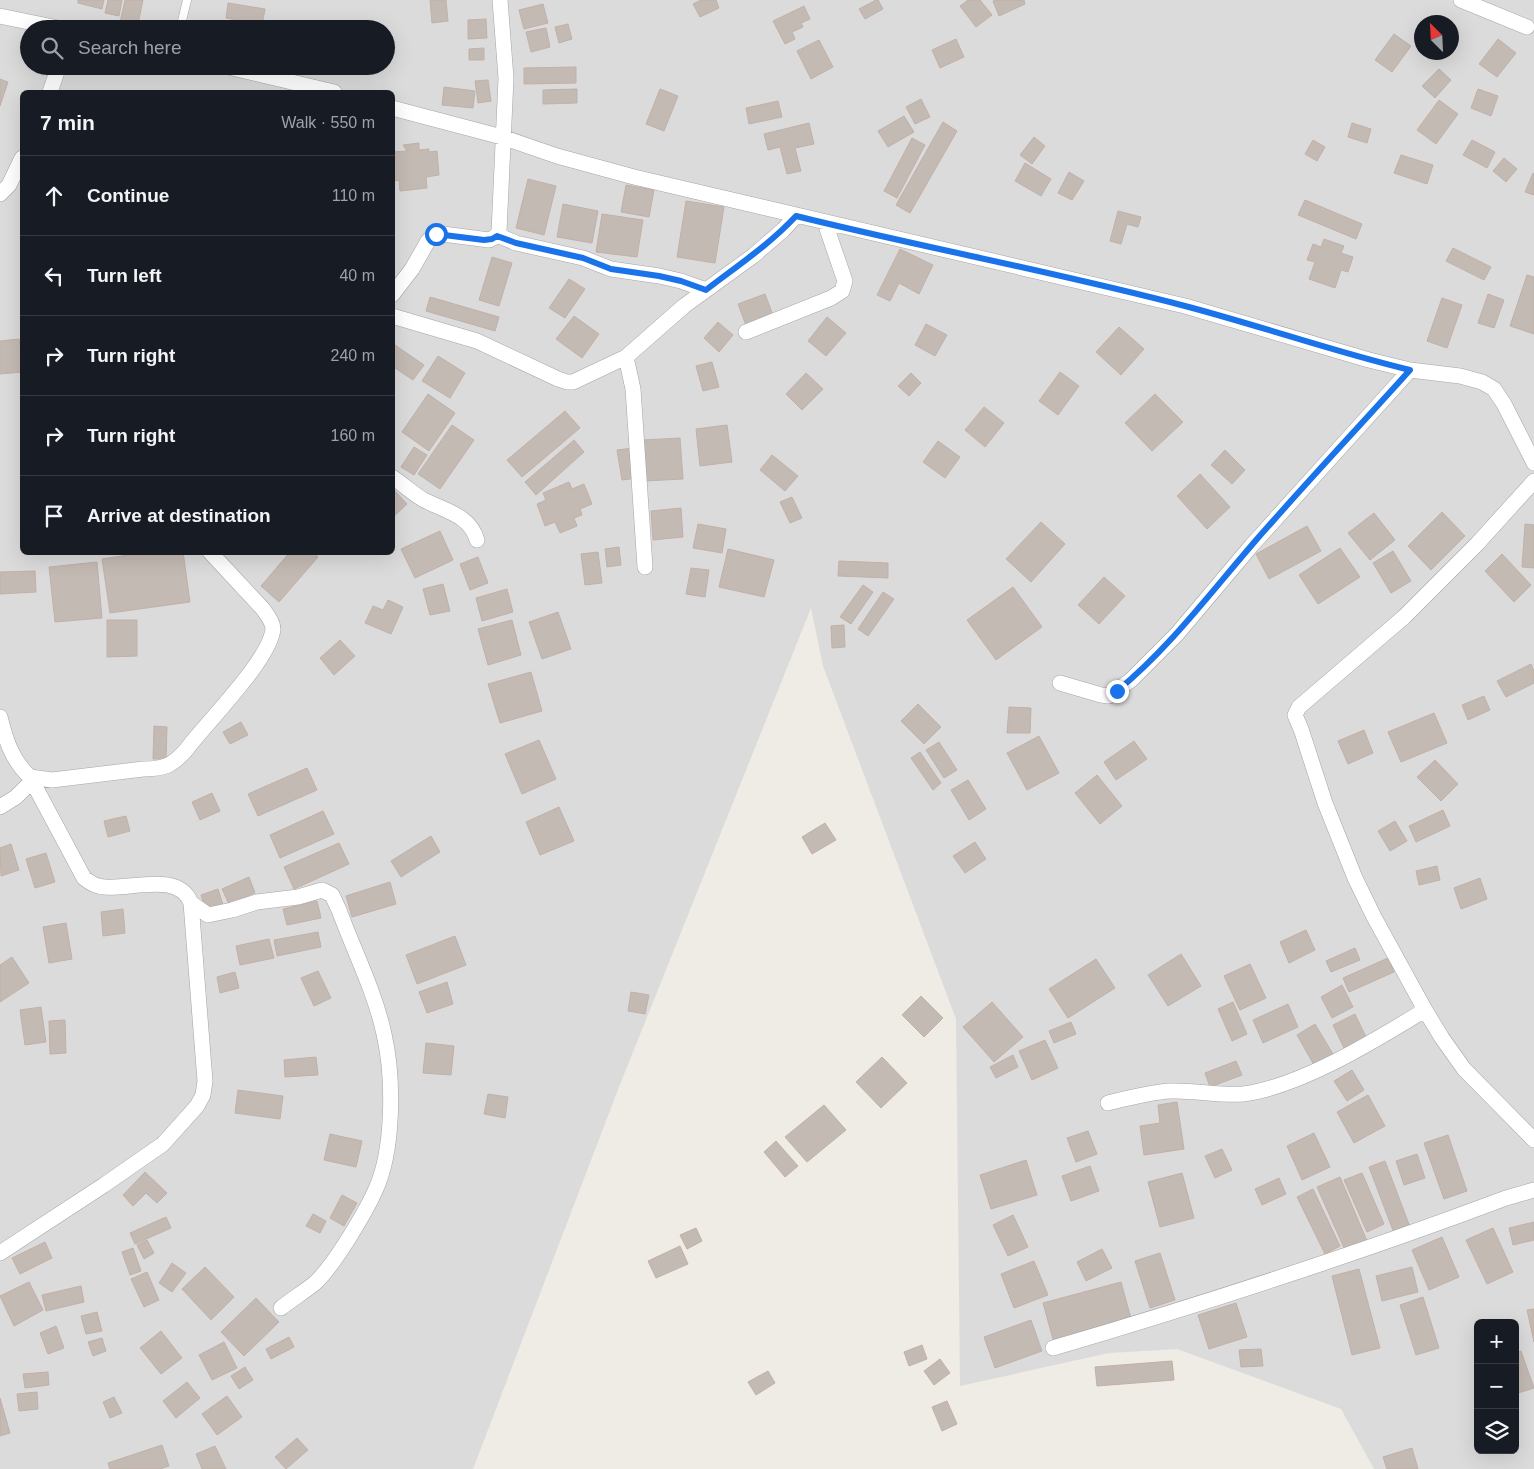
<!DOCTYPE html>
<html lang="en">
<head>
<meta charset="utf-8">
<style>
	body { margin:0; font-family:Arial,sans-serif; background:#20242c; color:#f1f3f6 }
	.controls { position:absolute; right:15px; bottom:15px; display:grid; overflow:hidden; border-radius:8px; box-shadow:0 5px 20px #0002 }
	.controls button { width:45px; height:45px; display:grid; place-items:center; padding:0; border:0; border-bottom:1px solid #363941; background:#171b24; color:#f1f3f6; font:25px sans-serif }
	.compass { position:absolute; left:1414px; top:15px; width:45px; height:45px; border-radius:50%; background:#171b24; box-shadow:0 5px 20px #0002; rotate:336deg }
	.stop { position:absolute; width:15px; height:15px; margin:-11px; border:4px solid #1a73e8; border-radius:50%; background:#fff }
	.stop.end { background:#1a73e8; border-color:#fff; box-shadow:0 1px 5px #0008 }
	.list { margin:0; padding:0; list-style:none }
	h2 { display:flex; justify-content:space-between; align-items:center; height:65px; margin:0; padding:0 20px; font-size:21px }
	h2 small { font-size:16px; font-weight:400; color:#9ea1a6 }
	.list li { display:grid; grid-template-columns:32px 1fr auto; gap:15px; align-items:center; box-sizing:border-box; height:80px; padding:0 20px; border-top:1px solid #363941 }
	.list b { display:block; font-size:19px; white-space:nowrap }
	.list em { font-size:16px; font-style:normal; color:#9ea1a6 }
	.icon { flex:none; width:28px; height:28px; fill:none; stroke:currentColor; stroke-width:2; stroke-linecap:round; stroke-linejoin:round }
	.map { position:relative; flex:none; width:1534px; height:1469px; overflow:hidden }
	.search { position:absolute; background:#171b24; box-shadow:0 5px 20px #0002; left:20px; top:20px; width:375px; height:55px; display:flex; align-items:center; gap:12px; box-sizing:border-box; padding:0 18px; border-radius:28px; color:#9ea1a6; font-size:19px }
	.panel { position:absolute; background:#171b24; box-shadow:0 5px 20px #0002; left:20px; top:90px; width:375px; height:465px; border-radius:8px }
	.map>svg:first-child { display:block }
</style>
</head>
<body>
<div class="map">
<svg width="1534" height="1469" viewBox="0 0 1534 1469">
	<rect width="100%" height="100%" fill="#efebe5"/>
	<!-- residential -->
	<path fill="#dcdbdc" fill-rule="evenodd" d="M0,0H1534V1469H1374L1341,1409L1177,1349L1109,1353L960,1386L956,1019L823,666L811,608L619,1087L473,1469H0ZM1422,22H1452V52H1422ZM29,29H386V66H29ZM22,92H392V552H22ZM1478,1323H1515V1450H1478Z"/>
	<!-- building -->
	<path fill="#c4bab4" stroke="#c1b0a7" d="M78,0H104L102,9L78,3Z
		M108,0H122L119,16L105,13Z
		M125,0H143L137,29L119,27Z
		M430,0H446L448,21L432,23Z
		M701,0H716L719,8L700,17L693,4Z
		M876,0H878L883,9L865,19L859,9Z
		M968,0H980L992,15L976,27L960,6Z
		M995,0H1024L1025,4L999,16L993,1Z
		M228,3L265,9L262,25L226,18Z
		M543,4L548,23L524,29L519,10Z
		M804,6L810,19L801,23L803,27L792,32L795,39L785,44L773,21Z
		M486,19L487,38L468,39V20Z
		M568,24L572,39L559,43L555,27Z
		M546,28L550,47L531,52L526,32Z
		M1394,34L1411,46L1392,72L1375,60Z
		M956,39L964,57L940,68L932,50Z
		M1498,39L1516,53L1497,77L1479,64Z
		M819,40L833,67L811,79L797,51Z
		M484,48V60H469V49Z
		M576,67V83L524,84V68Z
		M1439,69L1451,80L1435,98L1422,86Z
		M0,79L8,82L0,106Z
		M488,80L491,101L478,103L475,81Z
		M444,87L475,91L473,108L442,105Z
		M577,89V103L543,104V90Z
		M660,89L678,96L664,131L646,124Z
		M1478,89L1498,96L1491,116L1471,108Z
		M921,99L930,117L915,124L906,107Z
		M1439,100L1458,114L1436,144L1417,130Z
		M778,101L782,117L749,124L746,108Z
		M904,116L914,132L888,147L878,131Z
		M943,122L957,131L910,213L896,205Z
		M809,123L814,144L795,148L801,171L787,174L780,147L768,150L764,134Z
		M1352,123L1371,129L1367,143L1348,137Z
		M1034,137L1045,146L1032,164L1020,155Z
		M912,138L925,145L897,198L884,191Z
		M1313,140L1325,147L1317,161L1305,154Z
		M1472,140L1495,152L1487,168L1463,155Z
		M419,143V150L429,149V152L437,151L439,175L426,177L427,188L400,191L399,180L394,181L392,152L407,151L403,145Z
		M1401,155L1433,165L1427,184L1394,173Z
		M1504,158L1517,169L1506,182L1493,171Z
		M1025,163L1051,179L1041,196L1015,181Z
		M1069,172L1084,181L1072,200L1058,193Z
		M1533,173L1534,174V195L1525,192Z
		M528,179L556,186L544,235L516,228Z
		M626,185L654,190L649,217L621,212Z
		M1305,200L1362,224L1356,239L1298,215Z
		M686,201L724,207L715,263L677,257Z
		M563,204L598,211L592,243L557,237Z
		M1118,211L1141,217L1138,227L1127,224L1121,244L1110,241Z
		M602,214L643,220L637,257L596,252Z
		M1324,239L1344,246L1341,253L1353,257L1348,272L1341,270L1335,288L1309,279L1315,262L1307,260L1313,244L1321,247Z
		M1453,248L1491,267L1484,280L1446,261Z
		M900,249L933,265L919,294L899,283L890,301L877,295Z
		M492,257L512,263L499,306L479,300Z
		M1527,275L1534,277V334L1510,326Z
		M569,279L585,289L565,318L549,308Z
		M765,294L774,318L747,328L738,304Z
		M1488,294L1504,300L1494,328L1478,323Z
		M430,297L499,317L495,331L426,311Z
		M1442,298L1462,305L1447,348L1427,341Z
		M574,316L599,334L582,358L556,339Z
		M827,317L846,333L826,356L808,341Z
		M718,322L733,335L719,352L704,338Z
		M926,324L947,335L935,356L915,345Z
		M1119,327L1144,349L1121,375L1096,352Z
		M19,339L20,345H22V372L0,374V341Z
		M392,343L424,365L413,380L392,366Z
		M438,356L465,373L450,398L422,381Z
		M712,362L719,387L703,391L696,366Z
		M1060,372L1079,386L1058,415L1039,401Z
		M806,373L823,389L802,410L786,394Z
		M911,373L921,383L909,396L898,386Z
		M428,394L455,413L429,451L402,432Z
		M1155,394L1183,422L1152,451L1125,423Z
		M984,407L1004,423L985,447L965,430Z
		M565,411L580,428L522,477L507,460Z
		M452,425L474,440L440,489L418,474Z
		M727,425L732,462L700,466L696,429Z
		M680,438L683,479L645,481L643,440Z
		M574,440L584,452L536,495L525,482Z
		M938,441L960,457L945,478L923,462Z
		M414,447L427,455L414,475L401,467Z
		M633,448L638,478L622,480L617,450Z
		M1225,450L1245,470L1232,484L1211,465Z
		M772,455L798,476L785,491L760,470Z
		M1200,474L1230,507L1207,529L1177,496Z
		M569,482L572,489L584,484L592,504L580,509L582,515L574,518L577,526L560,533L555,522L545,526L537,504L546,500L543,493Z
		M394,490L407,504L392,518V492Z
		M792,497L802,518L790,523L780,502Z
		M681,508L683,537L653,540L651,511Z
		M1442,512L1465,536L1431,570L1408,546Z
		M1374,513L1395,540L1370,560L1348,533Z
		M1041,522L1065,544L1031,582L1006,559Z
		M698,524L726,529L722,553L693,548Z
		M1525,524L1534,525V568L1522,567Z
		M1307,526L1321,551L1269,579L1256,554Z
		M440,531L453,560L415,578L401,549Z
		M619,547L621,565L607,567L605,549Z
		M1340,548L1360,577L1318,604L1299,575Z
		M728,549L774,560L764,597L719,587Z
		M1393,551L1411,581L1391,593L1373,563Z
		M148,552H183L190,602L110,613L102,559Z
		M290,552H313L318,557L279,602L261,586Z
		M598,552L602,583L585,585L581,554Z
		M1502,554L1531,585L1514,602L1485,571Z
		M478,557L488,583L470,590L460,564Z
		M839,561L888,563V578L838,576Z
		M97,562L102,618L55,622L49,567Z
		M691,568L709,570L705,597L686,594Z
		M35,571L36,592L0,594V572Z
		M1104,577L1125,596L1099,624L1078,605Z
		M443,584L450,611L430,615L423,589Z
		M863,585L873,592L851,624L840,617Z
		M1013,587L1042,627L996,660L967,620Z
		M507,589L513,612L482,621L476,598Z
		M883,592L894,599L868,636L858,629Z
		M388,600L403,607L391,634L365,623L373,606L383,610Z
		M558,612L571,649L542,659L529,622Z
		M107,620H137V656L107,657Z
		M512,620L521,655L488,665L478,629Z
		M844,625L845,647L832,648L831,626Z
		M340,640L355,656L334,675L320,658Z
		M1531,664L1534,671V683L1506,697L1497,681Z
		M531,672L542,711L500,723L488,684Z
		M1484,696L1490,710L1468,720L1462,705Z
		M918,704L941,727L924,744L901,721Z
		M1009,707L1031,708L1030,733H1007Z
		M1434,713L1447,743L1401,762L1388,732Z
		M241,722L248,735L230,744L223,732Z
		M154,726L167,727L166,759H153Z
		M1364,730L1373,753L1348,764L1338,741Z
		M1039,736L1059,773L1027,790L1007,753Z
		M539,740L556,779L522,794L505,754Z
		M1134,741L1147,759L1116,780L1104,762Z
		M939,742L957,770L944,778L926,750Z
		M920,752L941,783L933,790L911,758Z
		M1435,760L1458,784L1441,801L1417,777Z
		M307,768L317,790L258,816L248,794Z
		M1097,775L1122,806L1100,824L1075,793Z
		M968,780L986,809L969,820L951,790Z
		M212,793L220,811L200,820L192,802Z
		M559,807L574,841L540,855L526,822Z
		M1443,810L1450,826L1416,842L1409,826Z
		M323,811L334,834L280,858L270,835Z
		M126,816L130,831L108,837L104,821Z
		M1395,821L1407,841L1390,851L1378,831Z
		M825,823L836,840L812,854L802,837Z
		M431,836L440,852L401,877L391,861Z
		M975,842L986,859L965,873L953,856Z
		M339,843L349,864L294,889L284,867Z
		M11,844L19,870L1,876L0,848Z
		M46,853L55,882L35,888L26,859Z
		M1437,866L1440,880L1419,885L1416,871Z
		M249,877L255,893L229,904L222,889Z
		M1480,878L1487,899L1461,909L1454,888Z
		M390,882L396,904L352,917L346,896Z
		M218,889L223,905L206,911L201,895Z
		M317,901L321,918L287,925L283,909Z
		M123,909L125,933L103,936L101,912Z
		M66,923L72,959L49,963L43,927Z
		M1306,930L1315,950L1289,963L1280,942Z
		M318,932L321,947L277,956L274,940Z
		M455,936L466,965L417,984L406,955Z
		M269,939L274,958L240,965L236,946Z
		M1355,948L1360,960L1331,972L1326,961Z
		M1181,954L1201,986L1168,1006L1148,975Z
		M12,957L29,983L0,1002V965Z
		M1388,958L1394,972L1349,992L1343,978Z
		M1096,959L1115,988L1068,1018L1049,989Z
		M1250,964L1266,998L1240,1010L1224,976Z
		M318,971L331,998L314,1006L301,978Z
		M235,972L239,988L220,993L217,977Z
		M447,982L453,1004L427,1013L419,992Z
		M1342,985L1353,1007L1332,1018L1321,997Z
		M631,992L649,995L645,1014L628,1011Z
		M921,996L943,1018L924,1037L902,1015Z
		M992,1002L1023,1037L994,1062L963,1027Z
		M1233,1002L1247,1034L1232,1041L1218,1009Z
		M1288,1004L1298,1027L1263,1043L1253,1020Z
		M41,1007L46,1042L25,1045L20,1010Z
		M1355,1014L1367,1039L1345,1050L1333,1025Z
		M65,1020L66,1053L50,1054L49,1021Z
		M1071,1022L1076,1034L1054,1043L1049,1031Z
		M1315,1024L1333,1054L1314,1065L1297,1035Z
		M1045,1040L1058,1068L1032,1080L1019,1051Z
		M426,1043L454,1046L451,1075L423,1073Z
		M1013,1055L1018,1067L996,1078L990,1067Z
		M316,1057L318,1075L285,1077L284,1060Z
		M882,1057L907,1083L881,1108L856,1082Z
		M1236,1061L1242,1075L1210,1087L1205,1073Z
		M1352,1070L1364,1090L1347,1101L1334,1081Z
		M238,1090L283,1096L280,1119L235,1113Z
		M488,1094L508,1097L505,1118L484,1114Z
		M1368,1095L1385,1126L1354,1143L1337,1112Z
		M1177,1102L1184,1149L1144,1155L1140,1126L1160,1123L1158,1105Z
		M824,1105L846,1130L807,1162L785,1137Z
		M1088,1131L1097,1154L1076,1162L1067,1138Z
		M1314,1133L1330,1167L1302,1180L1287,1146Z
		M330,1134L362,1141L356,1167L324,1160Z
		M1448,1135L1467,1191L1444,1199L1424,1143Z
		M776,1141L798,1166L785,1177L764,1152Z
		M1222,1149L1232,1170L1215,1178L1205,1156Z
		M1417,1154L1425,1178L1404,1185L1396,1161Z
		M1026,1160L1037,1195L991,1209L980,1175Z
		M1385,1161L1410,1227L1394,1233L1369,1167Z
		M1090,1166L1099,1191L1071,1201L1062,1176Z
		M145,1172L167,1193L157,1203L146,1193L133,1206L123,1195Z
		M1182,1173L1194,1218L1160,1227L1148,1182Z
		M1362,1173L1384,1224L1367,1232L1344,1180Z
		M1340,1177L1367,1241L1345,1250L1317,1187Z
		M1279,1178L1286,1194L1262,1205L1255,1189Z
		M1313,1189L1340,1246L1325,1254L1297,1197Z
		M342,1195L357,1203L344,1226L330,1218Z
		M313,1214L326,1221L320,1233L306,1226Z
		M1013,1215L1028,1247L1008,1256L993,1225Z
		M166,1217L171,1228L135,1244L130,1233Z
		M1534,1222V1240L1513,1245L1509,1228Z
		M696,1228L702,1241L687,1249L680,1235Z
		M1493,1228L1513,1272L1487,1284L1466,1240Z
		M1442,1237L1459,1277L1429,1290L1412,1250Z
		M147,1240L154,1253L144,1259L137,1245Z
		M45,1242L52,1258L20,1274L12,1258Z
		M680,1246L688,1264L656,1278L648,1261Z
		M133,1248L141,1271L130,1275L122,1252Z
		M1102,1249L1112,1268L1086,1281L1077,1262Z
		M1160,1253L1175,1300L1150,1308L1135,1261Z
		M1034,1261L1048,1295L1014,1308L1001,1274Z
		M172,1263L186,1273L172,1292L159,1283Z
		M205,1267L234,1297L211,1320L182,1289Z
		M1412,1267L1418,1292L1382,1301L1376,1276Z
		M1359,1269L1380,1348L1352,1355L1332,1276Z
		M147,1272L159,1300L144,1307L131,1279Z
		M29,1282L43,1310L14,1326L0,1296Z
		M1121,1282L1132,1322L1054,1343L1043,1303Z
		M81,1286L84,1302L46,1311L42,1295Z
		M1423,1297L1439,1348L1416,1355L1400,1305Z
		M256,1298L279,1322L244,1356L221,1332Z
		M1236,1303L1247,1337L1209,1349L1198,1315Z
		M1534,1309V1342L1527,1310Z
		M97,1312L102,1331L86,1334L81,1316Z
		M1031,1320L1042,1351L995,1368L984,1337Z
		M56,1326L64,1348L48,1354L40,1333Z
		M161,1331L182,1358L161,1374L140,1348Z
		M289,1337L294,1347L271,1359L266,1349Z
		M102,1338L106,1351L93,1356L88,1342Z
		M224,1342L237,1368L212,1380L199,1355Z
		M922,1345L927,1359L909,1366L904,1352Z
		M1261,1349L1263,1366L1241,1367L1239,1350Z
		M1521,1351L1534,1388L1515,1394V1353Z
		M940,1359L950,1373L934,1385L924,1371Z
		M1172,1361L1174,1380L1097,1386L1095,1367Z
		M245,1367L253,1380L239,1389L231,1376Z
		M768,1371L775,1383L756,1395L748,1382Z
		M48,1372L49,1385L25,1388L23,1374Z
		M187,1382L200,1398L176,1418L163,1401Z
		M37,1392L38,1409L19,1411L17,1394Z
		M227,1396L242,1417L217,1435L202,1414Z
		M114,1397L122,1413L110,1418L103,1402Z
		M0,1398L10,1433L0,1436Z
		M947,1401L957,1424L942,1431L932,1407Z
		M297,1438L308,1450L286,1469L275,1457Z
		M162,1445L169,1466L160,1469H110L108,1463Z
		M215,1446L226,1469H202L196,1454Z
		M1412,1448L1418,1469H1387L1383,1457Z"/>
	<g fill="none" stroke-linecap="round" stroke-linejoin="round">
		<defs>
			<path id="lane" d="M180,29L187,0"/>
			<path id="street" d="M1461,0L1527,27
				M0,16L63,29
				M224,66L334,92
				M50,92L59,66
				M392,108L502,137L557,156L634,177L1185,306L1369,360L1410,370L1460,376L1482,382L1494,389L1504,404L1534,463
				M0,194L9,185L22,158
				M497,235L516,243L583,258L611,269L659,276L681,281L706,290
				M392,295L412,269L428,241L433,236L443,234L489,240L495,237L499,232L506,78L500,0
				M392,316L477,341L558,379L567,382H573L626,357L684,306L753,256L783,230L796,216
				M746,332L831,298L842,291L845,281L825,223
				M626,357L633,389L645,567
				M392,477C403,484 413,494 424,500C445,511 470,515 477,540
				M1534,481L1477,544L1404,617L1299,707L1295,715L1301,729L1325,803L1355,878L1374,917L1425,1010L1442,1038L1464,1069L1534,1140
				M1060,683L1101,695L1109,696L1131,680L1177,634L1252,545L1410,370
				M0,717C6,741 12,760 30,777L84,878C90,883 98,887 105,887C130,890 179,871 191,903L205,1081L203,1095L197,1106L163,1144L104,1185L0,1253
				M30,777L52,780L143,769C164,769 172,766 186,750C206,723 270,660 273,629C273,622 267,615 263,609L210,552
				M0,807L16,797L32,781
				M191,903L208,915L232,910L257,902L298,897L322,890L332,895L339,910C354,951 375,992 384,1034C394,1078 394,1151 375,1191C367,1209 357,1225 347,1241C338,1255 328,1271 315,1283C304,1292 292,1299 281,1308
				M1108,1103C1128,1098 1150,1092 1171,1091C1195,1090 1220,1096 1243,1094C1300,1087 1376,1040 1425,1010
				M1053,1348C1206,1303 1357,1254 1506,1198L1534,1190"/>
		</defs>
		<!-- lane casing -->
		<use href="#lane" stroke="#a5a5a5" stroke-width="9"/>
		<!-- street casing -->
		<use href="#street" stroke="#a5a5a5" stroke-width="16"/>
		<!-- lane -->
		<use href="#lane" stroke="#fff" stroke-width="8"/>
		<!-- street -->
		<use href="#street" stroke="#fff" stroke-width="15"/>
	</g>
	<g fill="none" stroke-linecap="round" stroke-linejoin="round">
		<!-- route -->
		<path stroke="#1a73e8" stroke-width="6" d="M436,234L484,240L492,239L497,236L516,243L583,258L611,269L659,276L681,281L706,290C737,266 769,245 796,216C925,248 1056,272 1185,306C1261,326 1335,352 1410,370C1357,429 1303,486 1251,546C1208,596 1168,649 1117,691"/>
	</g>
</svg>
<div class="controls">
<button>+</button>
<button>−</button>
<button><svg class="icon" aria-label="layers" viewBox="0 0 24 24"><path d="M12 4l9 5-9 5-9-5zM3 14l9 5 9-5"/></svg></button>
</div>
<svg class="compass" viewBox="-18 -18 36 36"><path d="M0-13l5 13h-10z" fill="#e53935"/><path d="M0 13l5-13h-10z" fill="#9ea1a6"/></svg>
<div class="stop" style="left:436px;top:234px"></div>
<div class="stop end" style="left:1117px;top:691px"></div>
<div class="search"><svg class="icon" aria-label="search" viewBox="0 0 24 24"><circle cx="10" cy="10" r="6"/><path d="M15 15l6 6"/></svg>Search here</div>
<section class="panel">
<h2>7 min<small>Walk · 550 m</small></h2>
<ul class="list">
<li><svg class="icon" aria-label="ahead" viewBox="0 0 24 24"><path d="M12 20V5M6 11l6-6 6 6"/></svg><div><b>Continue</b></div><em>110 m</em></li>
<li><svg class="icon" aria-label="left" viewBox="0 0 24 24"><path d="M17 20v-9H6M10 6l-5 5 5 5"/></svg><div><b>Turn left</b></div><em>40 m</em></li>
<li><svg class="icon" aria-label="right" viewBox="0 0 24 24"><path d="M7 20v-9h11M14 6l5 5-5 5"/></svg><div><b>Turn right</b></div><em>240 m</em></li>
<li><svg class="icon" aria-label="right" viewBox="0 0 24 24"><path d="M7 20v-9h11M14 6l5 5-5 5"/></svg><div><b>Turn right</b></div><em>160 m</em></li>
<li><svg class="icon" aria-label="arrive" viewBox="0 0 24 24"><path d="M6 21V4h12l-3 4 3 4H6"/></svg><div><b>Arrive at destination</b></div></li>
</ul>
</section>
</div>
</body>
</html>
